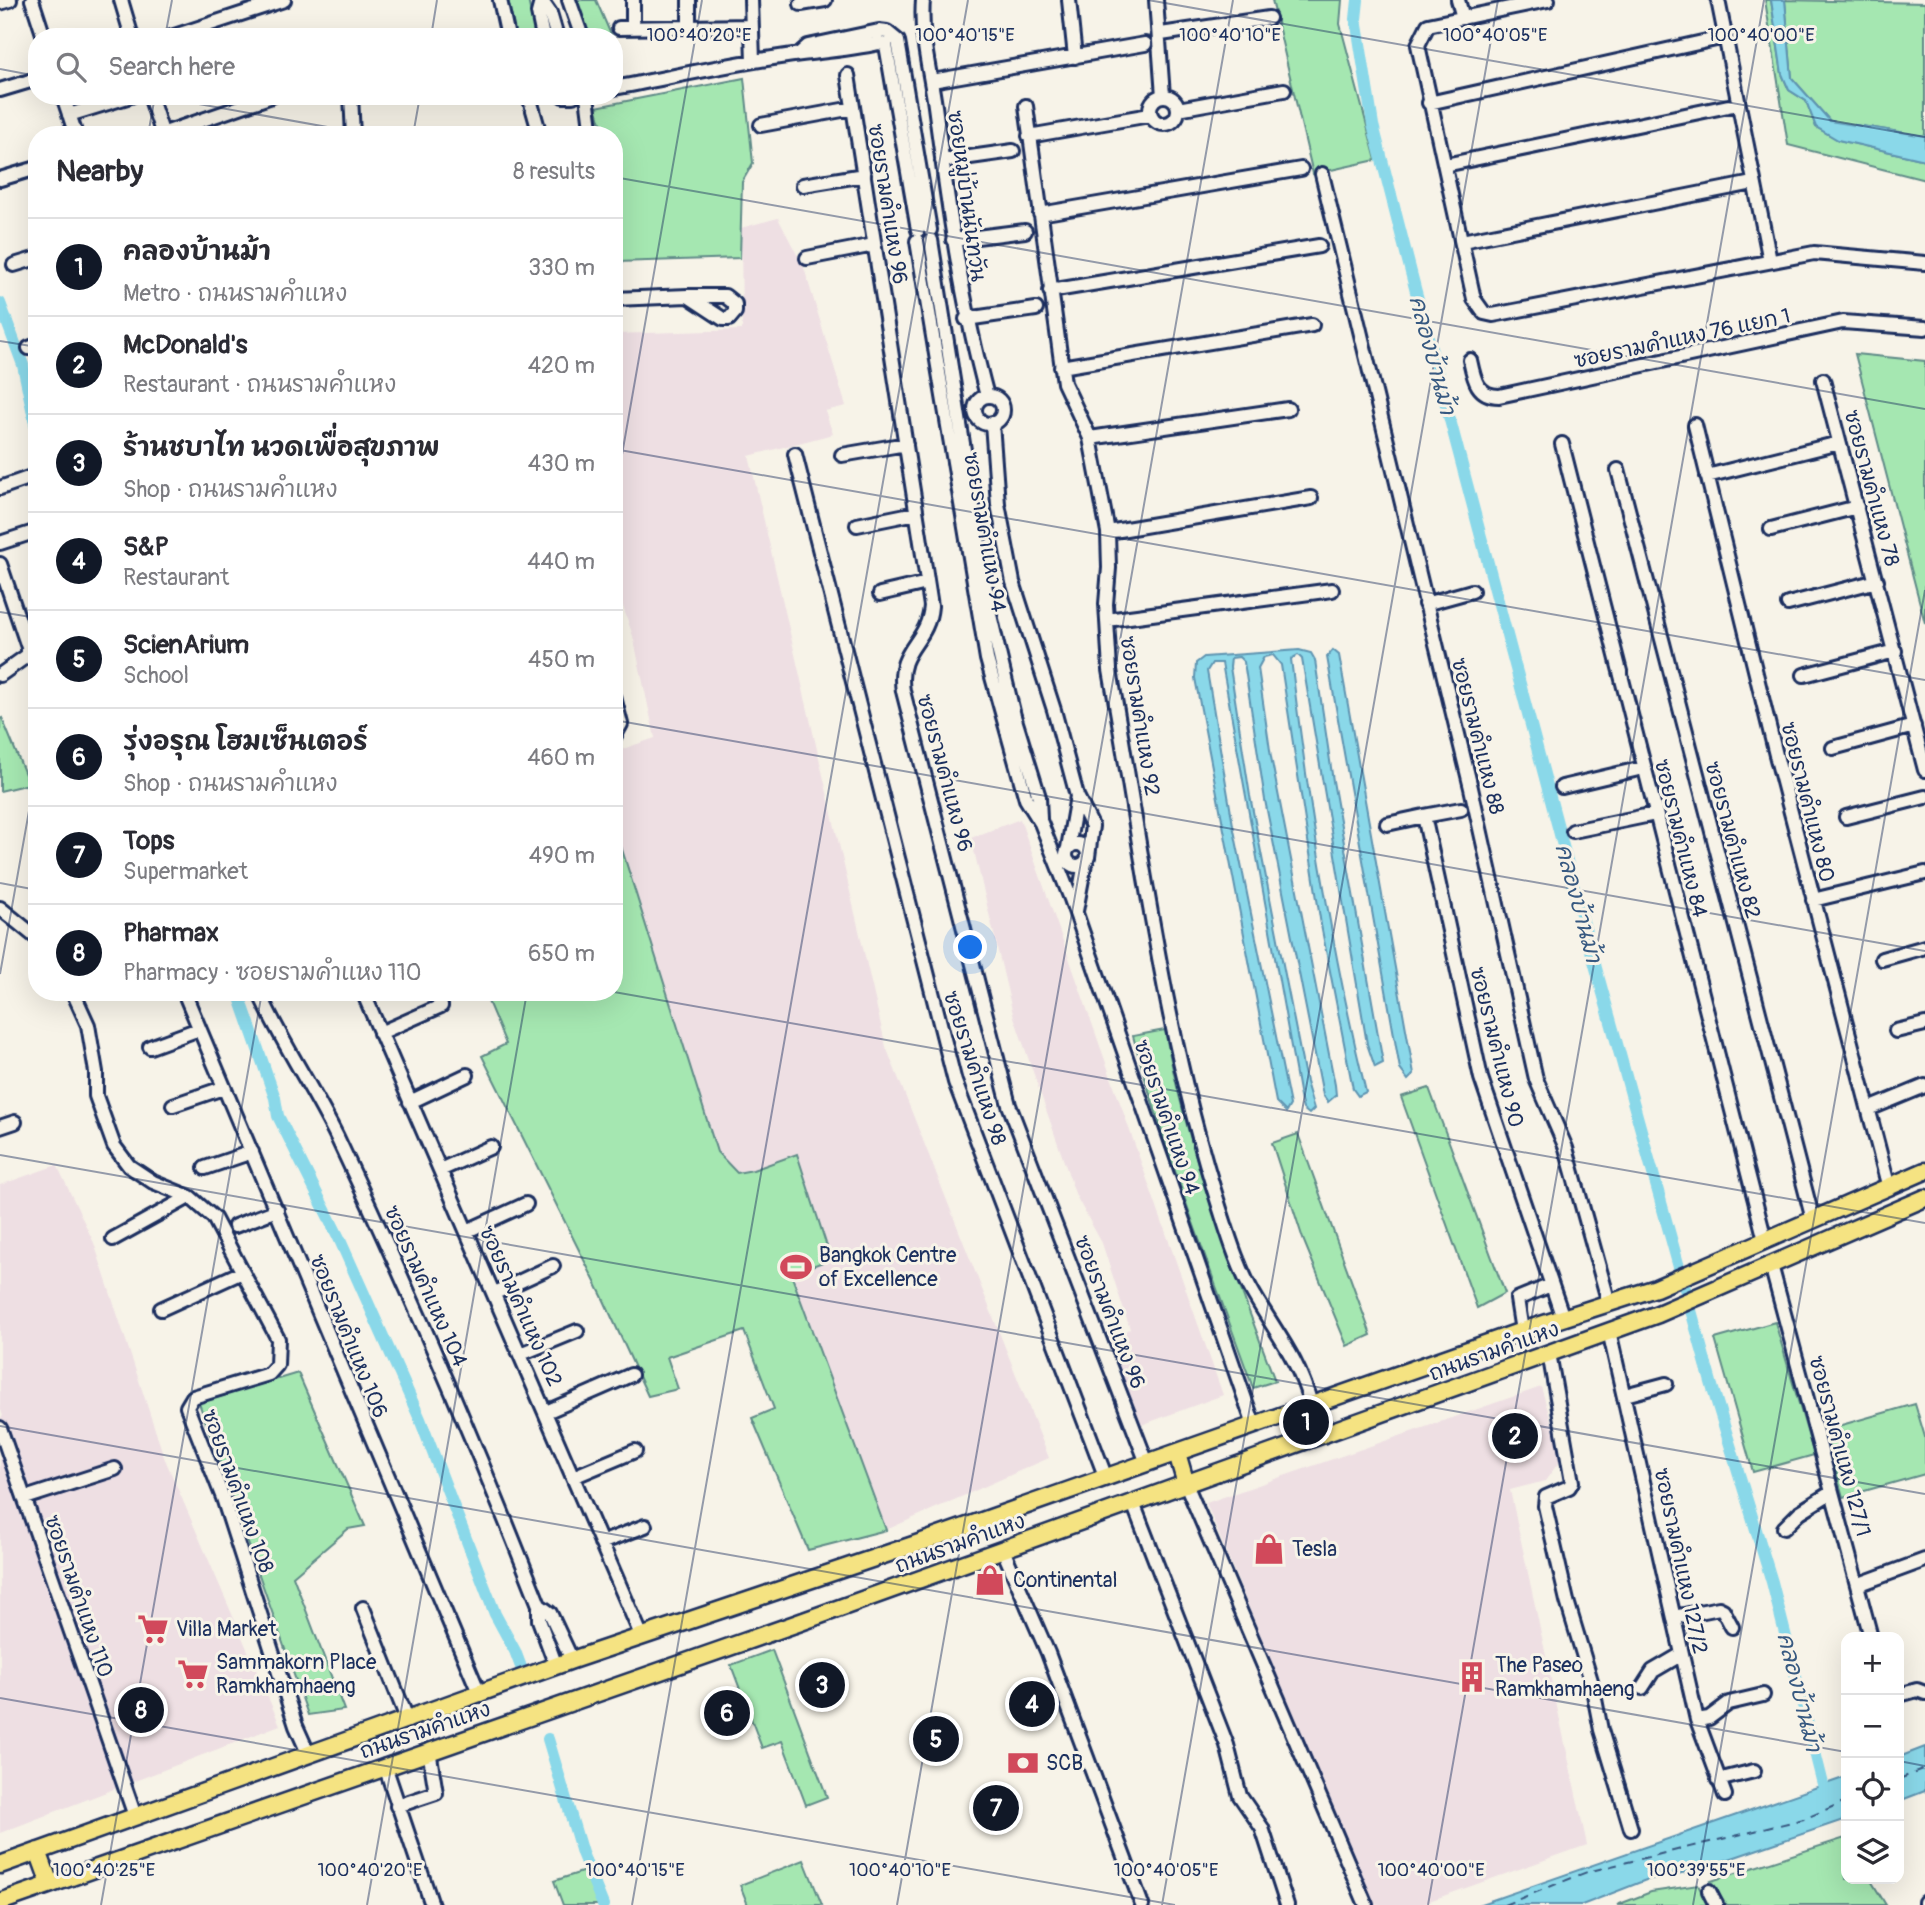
<!DOCTYPE html>
<html lang="en">
<head>
<meta charset="utf-8">
<style>
	body { margin:0; font-family:Pangolin,"Playpen Sans Thai",sans-serif; background:#f2f2f3; color:#2b2b33 }
	.controls { position:absolute; right:21px; bottom:21px; display:grid; overflow:hidden; border-radius:14px; box-shadow:0 7px 28px #0002 }
	.controls button { width:63px; height:63px; display:grid; place-items:center; padding:0; border:0; border-bottom:2px solid #e1e1e2; background:#fff; color:#2b2b33; font:35px sans-serif }
	.you { position:absolute; left:971px; top:948px; width:24px; height:24px; margin:-18px; border:5px solid #fff; border-radius:50%; background:#1a73e8; box-shadow:0 0 0 10px #1a73e833 }
	.badge { display:grid; place-items:center; width:46px; height:46px; border-radius:50%; background:#111827; color:#fff; font-size:23px; font-weight:700 }
	.pin { position:absolute; translate:-50% -50%; border:4px solid #fff; box-shadow:0 2px 7px #0006 }
	.list { margin:0; padding:0; list-style:none }
	h2 { display:flex; justify-content:space-between; align-items:center; height:91px; margin:0; padding:0 28px; font-size:30px }
	h2 small { font-size:23px; font-weight:400; color:#7c7c81 }
	.list li { display:grid; grid-template-columns:46px 1fr auto; gap:21px; align-items:center; box-sizing:border-box; height:98px; padding:0 28px; border-top:2px solid #e1e1e2 }
	.list b { display:block; font-size:26px; white-space:nowrap }
	.list p { margin:0; font-size:23px; white-space:nowrap; color:#7c7c81 }
	.list em { font-size:23px; font-style:normal; color:#7c7c81 }
	.icon { flex:none; width:38px; height:38px; fill:none; stroke:currentColor; stroke-width:2; stroke-linecap:round; stroke-linejoin:round }
	.map { position:relative; flex:none; width:1925px; height:1905px; overflow:hidden }
	.search { position:absolute; background:#fff; box-shadow:0 7px 28px #0002; left:28px; top:28px; width:595px; height:77px; display:flex; align-items:center; gap:18px; box-sizing:border-box; padding:0 24px; border-radius:28px; color:#7c7c81; font-size:26px }
	.panel { position:absolute; background:#fff; box-shadow:0 7px 28px #0002; left:28px; top:126px; width:595px; height:875px; border-radius:28px }
	.map>svg:first-child { display:block }
</style>
</head>
<body>
<div class="map">
<svg width="1925" height="1905" viewBox="0 0 1925 1905">
	<rect width="100%" height="100%" fill="#f7f3e8"/>
	<filter id="ink" filterUnits="userSpaceOnUse"><feTurbulence type="fractalNoise" baseFrequency=".0143" numOctaves="2"/><feDisplacementMap in="SourceGraphic" scale="14" xChannelSelector="R" yChannelSelector="G"/><feConvolveMatrix kernelMatrix="1 2 1 2 8 2 1 2 1" color-interpolation-filters="sRGB"/></filter>
	<g filter="url(#ink)">
		<!-- built -->
		<path fill="#eedfe3" d="M778,218L804,268L846,406L825,411L833,434L749,456L886,1047L1049,1458L886,1530L791,1274L797,1154L752,1170L737,1173L717,1152L614,823V752L655,738L633,636L614,580V334L742,330L741,228Z
			M1020,819L1223,1395L1128,1430L1095,1343L1130,1329L1102,1243L1076,1196L1013,1014L971,838Z
			M57,1165L94,1243L164,1457L280,1725L0,1833V1418L3,1416L0,1407V1185Z
			M1541,1387L1562,1458L1545,1481L1510,1490L1587,1845L1418,1905H1371L1206,1503Z"/>
		<!-- green -->
		<path fill="#a5e7b1" stroke="#608b88" stroke-width="2" d="M504,0H528L536,37H513Z
			M576,0H596L612,37H590Z
			M1272,0H1342L1340,24L1376,160L1313,174Z
			M1765,0H1771L1782,74L1789,90L1806,101L1816,127L1839,140L1925,160V180L1788,145Z
			M1785,0L1925,3V136L1830,121L1792,78Z
			M744,78L753,163L742,182L740,258L617,262L614,242V135H605L596,107Z
			M1855,354L1925,361V623Z
			M2,718L29,784L0,791V719Z
			M614,824L717,1152L737,1173L753,1170L797,1154L831,1259L791,1274L886,1530L808,1550L752,1418L774,1409L744,1331L667,1357L678,1389L648,1396L602,1296L482,1056L506,1044L484,992H614Z
			M1165,1030C1187,1151 1232,1266 1275,1381L1253,1388C1211,1271 1166,1156 1133,1036Z
			M1429,1088L1505,1293L1477,1308L1401,1097Z
			M1298,1134L1371,1335L1347,1346L1303,1239L1272,1143Z
			M1775,1322L1814,1455L1753,1472L1715,1339Z
			M298,1373L365,1526L348,1529L293,1576L344,1710L308,1715L199,1403Z
			M1915,1404L1925,1437V1474L1843,1497L1824,1430Z
			M772,1650L827,1797L806,1805L782,1741L762,1748L731,1665Z
			M1845,1838L1846,1879H1870L1886,1905H1726L1711,1881Z
			M804,1860L822,1905H748L740,1885Z
			M588,1870L600,1905H563L554,1881Z
			M1698,1885L1709,1905H1617L1651,1892Z"/>
		<!-- water -->
		<path fill="#8ad8e9" stroke="#5e94b1" stroke-width="2" d="M1771,0H1785L1792,78L1830,121L1925,136V160L1838,140L1816,127L1806,101L1789,90L1782,74Z
			M1299,650L1311,653L1315,660L1333,781L1383,1063L1375,1067L1367,1044L1302,659L1298,655L1291,659C1308,802 1332,952 1366,1092L1358,1096L1353,1089L1321,925L1281,665L1273,655L1264,657L1258,668L1271,757L1335,1085L1336,1095L1328,1102L1323,1095L1265,800L1244,662L1239,657L1231,658L1230,667L1250,796L1306,1082L1314,1109L1309,1114L1303,1109L1300,1097L1222,663H1212L1207,671L1233,825L1290,1105L1286,1112L1276,1102L1195,678L1196,663L1204,657Z
			M1333,650L1339,655L1414,1074L1408,1080L1400,1069L1327,657Z
			M1925,1747V1791L1899,1801V1757Z
			M1846,1777V1819L1697,1870L1646,1880L1582,1905H1478Z"/>
		<g fill="none" stroke-linecap="round" stroke-linejoin="round">
			<!-- canal -->
			<path stroke="#8ad8e9" stroke-width="12" d="M1358,0L1356,19L1373,125L1415,288L1584,925L1712,1386L1772,1582L1827,1800
				M0,303L23,365L37,433
				M238,992L275,1098L278,1116L339,1238L420,1419L495,1614L515,1651L524,1675
				M548,1739L582,1853L603,1905"/>
			<!-- ferry -->
			<path stroke="#375981" stroke-width="2" stroke-dasharray="9 7" stroke-linecap="butt" d="M1899,1779L1925,1769
				M1504,1905L1587,1872L1804,1819L1846,1801"/>
			<defs>
				<path id="minor" d="M32,0L44,37
					M121,0L132,37
					M500,0L508,37
					M541,0L550,13L557,37
					M569,0L582,37
					M633,0V28
					M689,0V28
					M751,0L753,61
					M923,0C920,36 930,70 935,106C948,204 961,300 987,396
					M1069,0L1075,57
					M1156,0L1163,96
					M1458,0L1463,18
					M1548,0L1428,25L1418,45L1474,299L1484,313L1493,315L1814,253L1925,263
					M1718,0L1770,261
					M541,2L538,13L543,37
					M0,3L10,0
					M801,4L825,0
					M619,28L751,26
					M1161,34L1269,18
					M171,37L284,0
					M799,54L808,46L879,31L887,32L898,41L930,230
					M848,75L931,606C928,644 896,648 903,691L1009,1105L1147,1463
					M932,81L1145,44
					M614,88C667,78 720,66 773,58C809,52 844,51 879,43L886,45L918,230
					M0,90L37,79
					M1150 110a14 14 0 1 1 28 0a14 14 0 1 1-28 0Z
					M63,96L76,135
					M150,96L163,135
					M351,96L353,135
					M529,96L540,135
					M563,96H573
					M587,96L592,135
					M1429,103L1725,37
					M1026,106L1064,383L1090,438L1108,532L1109,568L1106,604L1110,670C1142,850 1164,1035 1220,1209C1229,1237 1238,1267 1253,1293C1277,1335 1297,1356 1311,1404
					M1178,109L1284,90
					M69,115L131,96
					M761,125L853,108
					M162,134L272,96
					M1029,136L1150,115
					M942,161L1013,151
					M1445,165L1738,104
					M1322,174L1471,788L1536,1079L1566,1148L1609,1303
					M0,179L37,168
					M803,185L864,175
					M1040,214L1301,169
					M931,240L990,615L1014,716L1039,797L1040,819
					M953,240L1025,231
					M917,241L987,659L1026,799L1041,823L1071,899L1254,1425
					M1462,241L1753,183
					M807,258L874,245
					M14,265L37,258
					M1050,291L1319,246
					M688,296H725L735,304V312L729,319H723Z
					M614,299L688,296
					M966,319L1036,309
					M29,348L37,345
					M1470,360C1474,379 1477,396 1499,396L1843,322L1925,328
					M1061,367L1312,325
					M1823,380L1925,770
					M975 410a14 14 0 1 1 28 0a14 14 0 1 1-28 0Z
					M992,423L998,504L1013,582L1054,710L1077,796L1092,826L1088,857
					M1695,425L1776,755L1889,1188
					M1090,438L1288,409
					M1562,444L1765,1240
					M795,454L955,1082L1106,1478
					M842,455L906,444
					M1618,470L1813,1220
					M1707,476L1839,443
					M0,488L37,475
					M857,525L916,513
					M1771,529L1857,507
					M1108,532L1311,498
					M0,543L37,531
					M0,564L28,647V655L0,675
					M880,594L927,583
					M1425,604L1472,591
					M1788,604L1877,581
					M1107,620L1332,590
					M1804,675L1895,651
					M614,697L621,724L614,737
					M1833,748L1914,726
					M1562,787L1643,768
					M1424,816L1461,809
					M1846,817L1925,797
					M1387,824L1424,816L1481,1078L1563,1318
					M1573,831L1655,814
					M1066 855a11 11 0 1 1 22 0a11 11 0 1 1-22 0Z
					M1068,848L1077,796
					M1813,900L1925,873
					M0,908L37,938
					M1076,911L1085,863
					M1882,959L1925,947
					M73,992L88,1025L96,1072V1096L114,1146L129,1166L153,1182L190,1197L214,1218L278,1339L277,1365L269,1374L193,1397L187,1407L223,1498L296,1726L309,1755
					M184,992L480,1695
					M259,992C281,1042 313,1088 337,1137C410,1291 477,1447 539,1605V1620L556,1666
					M363,992L642,1637
					M1896,1031L1925,1024
					M380,1033L441,1006
					M150,1047L199,1029
					M410,1102L467,1075
					M173,1105L223,1088
					M1869,1109L1925,1086
					M0,1127L15,1122
					M205,1168L252,1152
					M440,1170L491,1147
					M235,1226L277,1210
					M467,1231L526,1204
					M113,1239L189,1197
					M1771,1265L1871,1637
					M495,1293L553,1266
					M161,1309L240,1273
					M1522,1331L1517,1299L1551,1285
					M1609,1331L1697,1720L1725,1795
					M1549,1353L1572,1482L1569,1487L1546,1497L1545,1506L1567,1601L1592,1684L1601,1730L1631,1829
					M521,1354L577,1331
					M1625,1395L1666,1384
					M546,1412L631,1375
					M0,1428L135,1816
					M573,1477L635,1451
					M1186,1484L1366,1905
					M25,1498L115,1469
					M1133,1503L1227,1745L1240,1796L1262,1828L1287,1905
					M1784,1528L1800,1512L1832,1492
					M601,1543L645,1526
					M1003,1550L1048,1653L1142,1905
					M1857,1585L1925,1560
					M539,1605L550,1613L572,1660
					M363,1608L408,1721
					M1674,1617L1719,1608L1723,1610L1732,1627
					M1642,1688L1653,1671L1682,1654
					M1899,1695L1917,1690L1925,1693
					M1697,1720L1709,1718L1729,1703L1763,1695
					M385,1766L432,1905
					M1718,1780L1754,1771
					M397,1806L436,1793L429,1750
					M1709,1891L1716,1905
					M1925,1902V1904"/>
				<path id="major" d="M1177,1453L1186,1484
					M38,1851L50,1884
					M0,1865L572,1660L922,1542L1522,1331L1656,1288L1925,1171
					M0,1902L798,1623L1658,1314L1925,1198"/>
			</defs>
			<!-- minor casing -->
			<use href="#minor" stroke="#1b2f5e" stroke-width="18"/>
			<!-- major casing -->
			<use href="#major" stroke="#1b2f5e" stroke-width="21"/>
			<!-- minor -->
			<use href="#minor" stroke="#f7f3e8" stroke-width="12"/>
			<!-- major -->
			<use href="#major" stroke="#f5e382" stroke-width="16"/>
		</g>
	</g>
	<!-- ticks -->
	<path fill="none" stroke="#1b2f5e" stroke-width="2" stroke-opacity="0.45" d="M1148,0L1925,137M165,37L172,0M431,37L437,0M0,69L37,76M154,96L372,135M148,135L155,96M413,135L420,96M614,177L1925,409M0,341L37,347M614,449L1925,680M614,500L702,0M0,612L37,618M614,720L1925,951M0,883L37,890M0,974L37,766M614,992L1925,1223M0,1155L1925,1494M0,1426L1846,1752M0,1698L1175,1905M1899,1761L1925,1766M101,1905L262,992M367,1905L527,992M632,1905L968,0M897,1905L1233,0M1162,1905L1498,0M1428,1905L1764,0M1693,1905L1925,590"/>
	<!-- icons -->
	<defs>
		<symbol id="stadium-bare" viewBox="-9 -9 18 18"><path d="M0-5a6.5 5 0 1 0 0 10a6.5 5 0 1 0 0-10ZM-3.5-1.8h7v3.6h-7Z" fill="#d1495b" stroke="#f7f3e8" stroke-width="2.5" paint-order="stroke"/></symbol>
		<symbol id="shop-bare" viewBox="-9 -9 18 18"><path d="M-5-2.5h2.3a2.7 3.5 0 0 1 5.4 0H5L5.5 6h-11ZM-1.5-2.5h3a1.5 2.3 0 0 0-3 0Z" fill="#d1495b" stroke="#f7f3e8" stroke-width="2.5" paint-order="stroke"/></symbol>
		<symbol id="supermarket-bare" viewBox="-9 -9 18 18"><path d="M-6-5.5h2.5l.6 2H6L4.5 2H-2.5L-4.4-4H-6ZM-1.5 3.2a1.3 1.3 0 1 0 .1 0ZM3 3.2a1.3 1.3 0 1 0 .1 0Z" fill="#d1495b" stroke="#f7f3e8" stroke-width="2.5" paint-order="stroke"/></symbol>
		<symbol id="building-bare" viewBox="-9 -9 18 18"><path d="M-4-6H4V6H1V3H-1V6H-4ZM-2.5-4.3h1.7v1.8h-1.7ZM.8-4.3h1.7v1.8H.8ZM-2.5-1h1.7V.8h-1.7ZM.8-1h1.7V.8H.8Z" fill="#d1495b" stroke="#f7f3e8" stroke-width="2.5" paint-order="stroke"/></symbol>
		<symbol id="bank-bare" viewBox="-9 -9 18 18"><path d="M-6-4H6V4H-6ZM0-2.3a2.3 2.3 0 1 0 0 4.6a2.3 2.3 0 1 0 0-4.6Z" fill="#d1495b" stroke="#f7f3e8" stroke-width="2.5" paint-order="stroke"/></symbol>
	</defs>
	<g fill-rule="evenodd">
		<use href="#stadium-bare" x="774" y="1245" width="44" height="44"/>
		<use href="#shop-bare" x="1247" y="1527" width="44" height="44"/>
		<use href="#shop-bare" x="968" y="1558" width="44" height="44"/>
		<use href="#supermarket-bare" x="131" y="1607" width="44" height="44"/>
		<use href="#supermarket-bare" x="171" y="1652" width="44" height="44"/>
		<use href="#building-bare" x="1450" y="1655" width="44" height="44"/>
		<use href="#bank-bare" x="1001" y="1741" width="44" height="44"/>
	</g>
	<g text-anchor="middle" stroke-width="6" stroke-linejoin="round" paint-order="stroke">
		<!-- street labels -->
		<g font-size="21" fill="#1b2f5e" stroke="#f7f3e8">
			<text transform="translate(967 196) rotate(82)" y="7">ซอยหมู่บ้านนันทวัน</text>
			<text transform="translate(888 204) rotate(81)" y="7">ซอยรามคําแหง 96</text>
			<text transform="translate(1682 338) rotate(-12)" y="7">ซอยรามคำแหง 76 แยก 1</text>
			<text transform="translate(1872 488) rotate(75)" y="7">ซอยรามคำแหง 78</text>
			<text transform="translate(985 532) rotate(80)" y="7">ซอยรามคําแหง 94</text>
			<text transform="translate(1140 716) rotate(81)" y="7">ซอยรามคําแหง 92</text>
			<text transform="translate(1478 736) rotate(76)" y="7">ซอยรามคำแหง 88</text>
			<text transform="translate(945 773) rotate(75)" y="7">ซอยรามคําแหง 96</text>
			<text transform="translate(1808 802) rotate(76)" y="7">ซอยรามคำแหง 80</text>
			<text transform="translate(1681 838) rotate(76)" y="7">ซอยรามคำแหง 84</text>
			<text transform="translate(1733 840) rotate(75)" y="7">ซอยรามคำแหง 82</text>
			<text transform="translate(1497 1047) rotate(76)" y="7">ซอยรามคำแหง 90</text>
			<text transform="translate(975 1068) rotate(72)" y="7">ซอยรามคําแหง 98</text>
			<text transform="translate(1167 1117) rotate(71)" y="7">ซอยรามคําแหง 94</text>
			<text transform="translate(426 1286) rotate(66)" y="7">ซอยรามคําแหง 104</text>
			<text transform="translate(521 1306) rotate(66)" y="7">ซอยรามคําแหง 102</text>
			<text transform="translate(1110 1312) rotate(69)" y="7">ซอยรามคําแหง 96</text>
			<text transform="translate(349 1336) rotate(68)" y="7">ซอยรามคําแหง 106</text>
			<text transform="translate(1494 1351) rotate(-20)" y="7">ถนนรามคำแหง</text>
			<text transform="translate(1840 1446) rotate(75)" y="7">ซอยรามคำแหง 127/1</text>
			<text transform="translate(238 1491) rotate(70)" y="7">ซอยรามคำแหง 108</text>
			<text transform="translate(960 1543) rotate(-20)" y="7">ถนนรามคำแหง</text>
			<text transform="translate(1681 1561) rotate(78)" y="7">ซอยรามคำแหง 127/2</text>
			<text transform="translate(79 1596) rotate(71)" y="7">ซอยรามคำแหง 110</text>
			<text transform="translate(425 1730) rotate(-19)" y="7">ถนนรามคำแหง</text>
		</g>
		<!-- poi labels -->
		<g font-size="21" fill="#1b2f5e" stroke="#f7f3e8" text-anchor="start">
			<text x="819" y="1262">Bangkok Centre<tspan x="819" dy="24">of Excellence</tspan></text>
			<text x="1292" y="1556">Tesla</text>
			<text x="1013" y="1587">Continental</text>
			<text x="176" y="1636">Villa Market</text>
			<text x="216" y="1669">Sammakorn Place<tspan x="216" dy="24">Ramkhamhaeng</tspan></text>
			<text x="1495" y="1672">The Paseo<tspan x="1495" dy="24">Ramkhamhaeng</tspan></text>
			<text x="1046" y="1770">SCB</text>
		</g>
		<!-- water labels -->
		<g font-size="23" font-style="italic" fill="#375981" stroke="#f7f3e8">
			<text transform="translate(1433 355) rotate(75)" y="8">คลองบ้านม้า</text>
			<text transform="translate(1579 903) rotate(75)" y="8">คลองบ้านม้า</text>
			<text transform="translate(1800 1692) rotate(76)" y="8">คลองบ้านม้า</text>
		</g>
	</g>
	<g font-size="18" text-anchor="middle" fill="#1b2f5e" stroke="#f7f3e8" stroke-width="6" stroke-linejoin="round" paint-order="stroke">
		<text x="1761" y="41">100°40'00"E</text>
		<text x="699" y="41">100°40'20"E</text>
		<text x="965" y="41">100°40'15"E</text>
		<text x="1230" y="41">100°40'10"E</text>
		<text x="1495" y="41">100°40'05"E</text>
		<text x="104" y="1876">100°40'25"E</text>
		<text x="370" y="1876">100°40'20"E</text>
		<text x="635" y="1876">100°40'15"E</text>
		<text x="900" y="1876">100°40'10"E</text>
		<text x="1166" y="1876">100°40'05"E</text>
		<text x="1431" y="1876">100°40'00"E</text>
		<text x="1696" y="1876">100°39'55"E</text>
	</g>
</svg>
<div class="controls">
<button>+</button>
<button>−</button>
<button><svg class="icon" aria-label="locate" viewBox="0 0 24 24"><circle cx="12" cy="12" r="6"/><path d="M12 2v4M12 18v4M2 12h4M18 12h4"/></svg></button>
<button><svg class="icon" aria-label="layers" viewBox="0 0 24 24"><path d="M12 4l9 5-9 5-9-5zM3 14l9 5 9-5"/></svg></button>
</div>
<div class="you"></div>
<div class="pin badge" style="left:1306px;top:1422px">1</div>
<div class="pin badge" style="left:1515px;top:1436px">2</div>
<div class="pin badge" style="left:822px;top:1685px">3</div>
<div class="pin badge" style="left:1032px;top:1704px">4</div>
<div class="pin badge" style="left:936px;top:1739px">5</div>
<div class="pin badge" style="left:727px;top:1713px">6</div>
<div class="pin badge" style="left:996px;top:1808px">7</div>
<div class="pin badge" style="left:141px;top:1710px">8</div>
<div class="search"><svg class="icon" aria-label="search" viewBox="0 0 24 24"><circle cx="10" cy="10" r="6"/><path d="M15 15l6 6"/></svg>Search here</div>
<section class="panel">
<h2>Nearby<small>8 results</small></h2>
<ul class="list">
<li><span class="badge">1</span><div><b>คลองบ้านม้า</b><p>Metro · ถนนรามคำแหง</p></div><em>330 m</em></li>
<li><span class="badge">2</span><div><b>McDonald's</b><p>Restaurant · ถนนรามคำแหง</p></div><em>420 m</em></li>
<li><span class="badge">3</span><div><b>ร้านชบาไท นวดเพื่อสุขภาพ</b><p>Shop · ถนนรามคำแหง</p></div><em>430 m</em></li>
<li><span class="badge">4</span><div><b>S&amp;P</b><p>Restaurant</p></div><em>440 m</em></li>
<li><span class="badge">5</span><div><b>ScienArium</b><p>School</p></div><em>450 m</em></li>
<li><span class="badge">6</span><div><b>รุ่งอรุณ โฮมเซ็นเตอร์</b><p>Shop · ถนนรามคำแหง</p></div><em>460 m</em></li>
<li><span class="badge">7</span><div><b>Tops</b><p>Supermarket</p></div><em>490 m</em></li>
<li><span class="badge">8</span><div><b>Pharmax</b><p>Pharmacy · ซอยรามคำแหง 110</p></div><em>650 m</em></li>
</ul>
</section>
</div>
</body>
</html>
